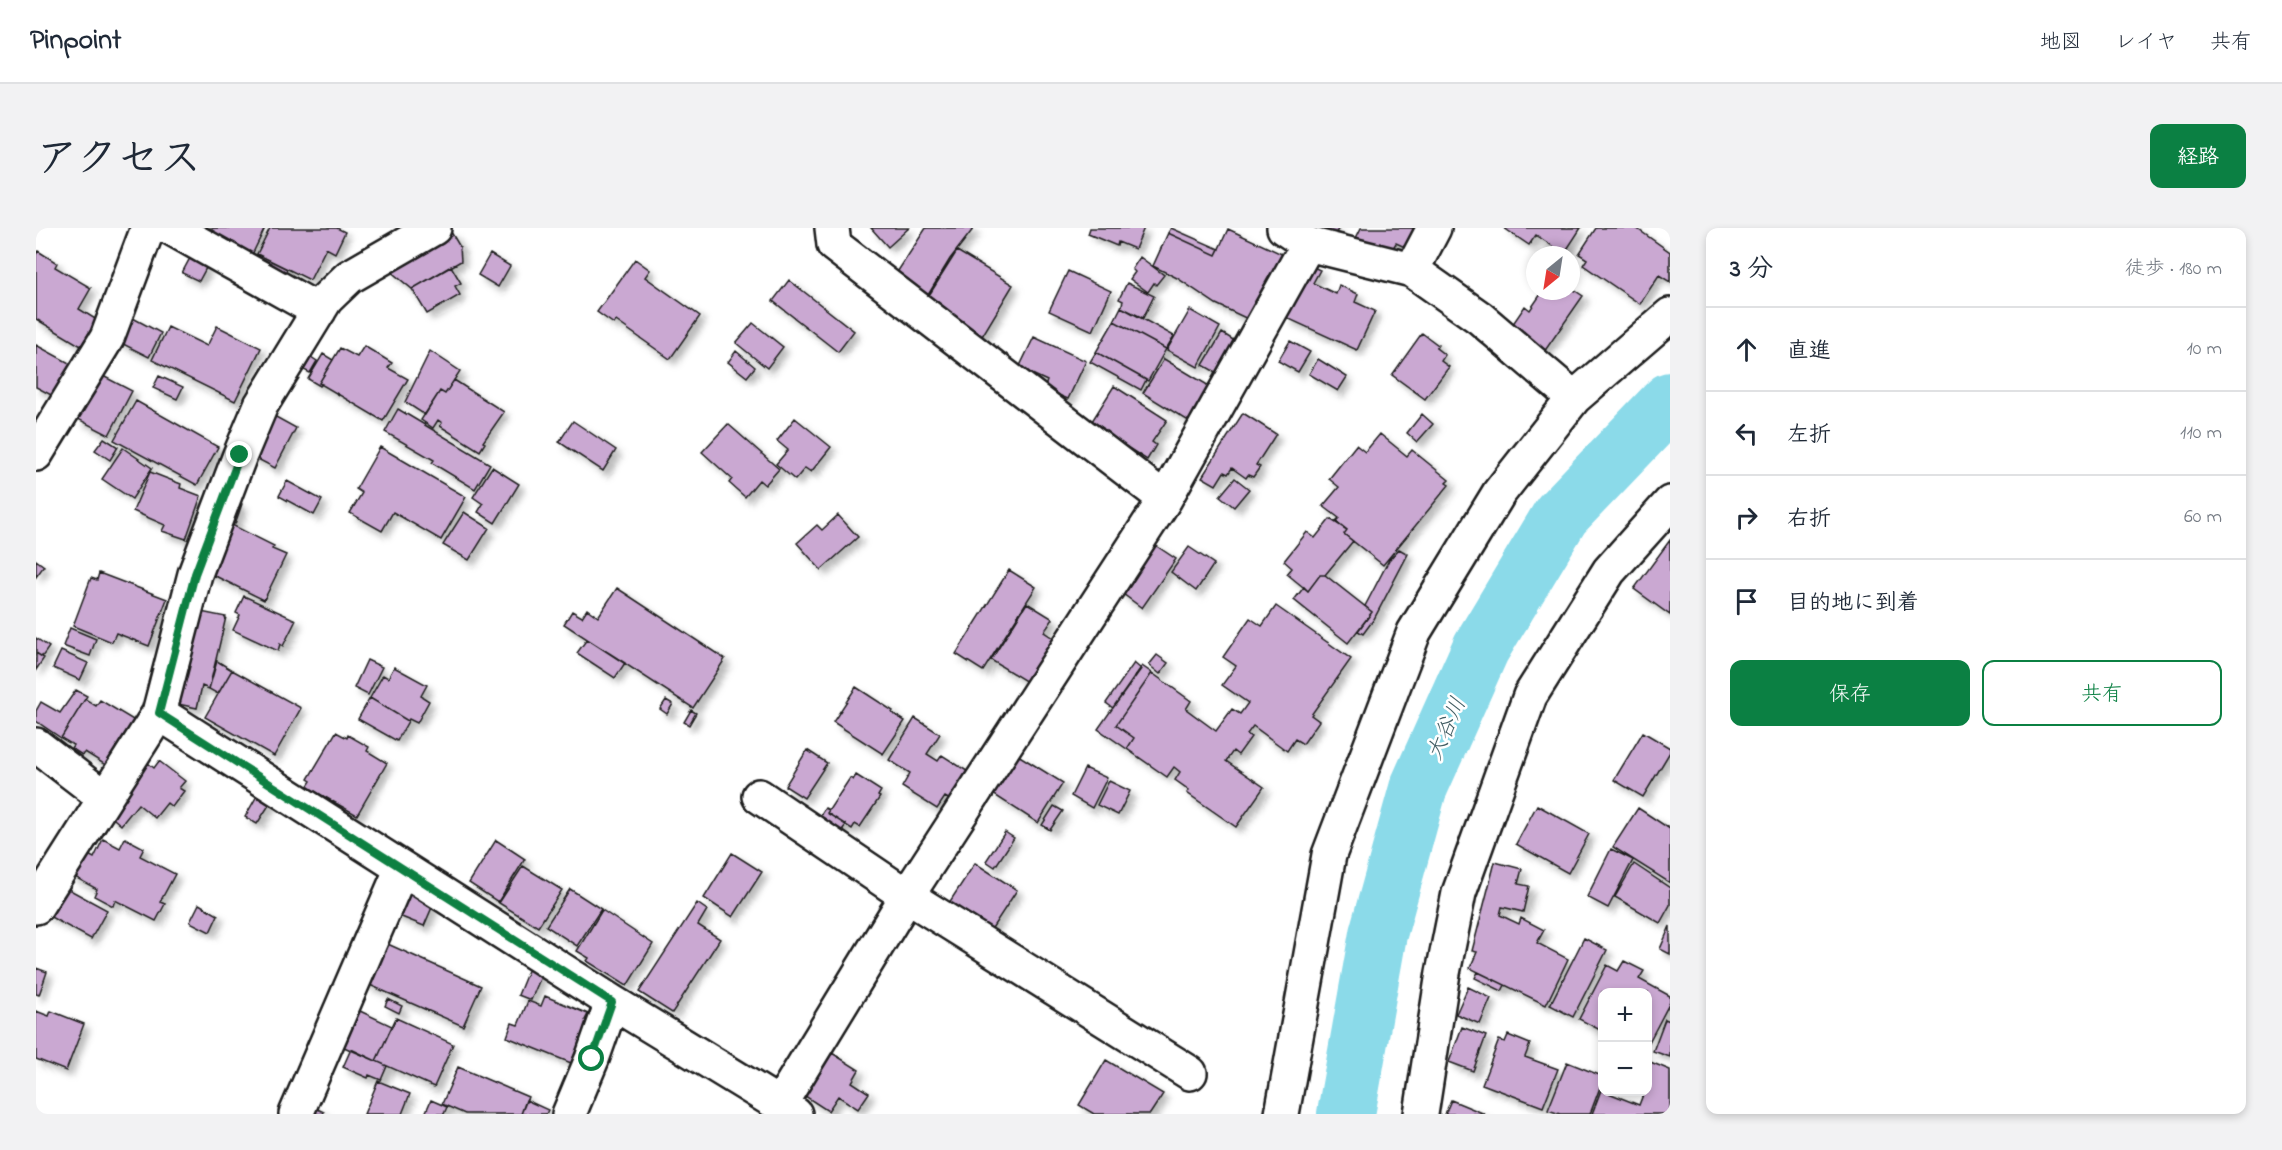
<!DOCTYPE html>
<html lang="ja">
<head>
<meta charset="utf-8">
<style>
	body { margin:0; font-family:"Indie Flower","Klee One",sans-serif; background:#f2f2f3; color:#1f2937 }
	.controls { position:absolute; right:18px; bottom:18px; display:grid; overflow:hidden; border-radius:12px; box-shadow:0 3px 9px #0003 }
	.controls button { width:54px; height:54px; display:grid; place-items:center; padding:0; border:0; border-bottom:2px solid #e0e1e3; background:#fff; color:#1f2937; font:30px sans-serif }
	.compass { position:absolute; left:1490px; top:18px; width:54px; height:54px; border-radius:50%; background:#fff; box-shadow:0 3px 9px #0003; rotate:210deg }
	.stop { position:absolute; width:18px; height:18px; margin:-14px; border:4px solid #0b8043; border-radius:50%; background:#fff }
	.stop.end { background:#0b8043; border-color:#fff; box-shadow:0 2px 6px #0008 }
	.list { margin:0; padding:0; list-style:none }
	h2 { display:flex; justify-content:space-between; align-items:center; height:78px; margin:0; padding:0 24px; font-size:26px }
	h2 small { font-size:20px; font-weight:400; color:#747a83 }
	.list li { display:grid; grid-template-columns:39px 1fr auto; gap:18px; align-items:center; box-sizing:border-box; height:84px; padding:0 24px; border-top:2px solid #e0e1e3 }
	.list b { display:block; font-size:22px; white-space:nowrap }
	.list em { font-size:20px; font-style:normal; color:#747a83 }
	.actions { display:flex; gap:12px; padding:18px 24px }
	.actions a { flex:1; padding:14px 0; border:2px solid #0b8043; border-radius:12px; text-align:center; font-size:21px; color:#0b8043 }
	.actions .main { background:#0b8043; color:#fff }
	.icon { flex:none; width:33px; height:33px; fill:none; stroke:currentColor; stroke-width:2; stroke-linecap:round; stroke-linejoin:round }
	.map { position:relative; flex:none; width:1634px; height:886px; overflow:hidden; border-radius:12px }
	header { display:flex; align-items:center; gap:36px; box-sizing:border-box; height:84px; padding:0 30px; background:#fff; border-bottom:2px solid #e0e1e3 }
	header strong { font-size:28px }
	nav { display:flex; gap:33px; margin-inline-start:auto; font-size:21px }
	.intro { display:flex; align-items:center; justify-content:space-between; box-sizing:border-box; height:144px; padding:0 36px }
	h1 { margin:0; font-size:42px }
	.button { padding:15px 27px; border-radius:12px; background:#0b8043; color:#fff; font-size:21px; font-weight:700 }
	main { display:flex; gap:36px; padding:0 36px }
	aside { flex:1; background:#fff; border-radius:12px; box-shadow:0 3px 9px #0003 }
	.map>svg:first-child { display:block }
</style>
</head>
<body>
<header>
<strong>Pinpoint</strong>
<nav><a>地図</a><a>レイヤ</a><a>共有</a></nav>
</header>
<div class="intro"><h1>アクセス</h1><a class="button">経路</a></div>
<main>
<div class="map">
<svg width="1634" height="886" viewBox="0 0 1634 886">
	<defs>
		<filter id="shadow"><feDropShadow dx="5.5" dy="5.5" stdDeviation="3" flood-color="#0004"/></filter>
	</defs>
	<rect width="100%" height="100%" fill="#fff"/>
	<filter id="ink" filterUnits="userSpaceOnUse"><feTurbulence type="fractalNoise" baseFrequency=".0167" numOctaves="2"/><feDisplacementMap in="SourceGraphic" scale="12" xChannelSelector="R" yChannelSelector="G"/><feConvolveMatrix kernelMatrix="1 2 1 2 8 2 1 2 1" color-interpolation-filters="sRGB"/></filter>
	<g filter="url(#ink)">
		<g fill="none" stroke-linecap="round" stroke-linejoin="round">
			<!-- river -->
			<path stroke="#8bdae9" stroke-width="58" d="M1310,886L1342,706L1382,561L1445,420L1525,287L1634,173"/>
		</g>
		<!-- building -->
		<path fill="#caa8d2" stroke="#1c1c1c" stroke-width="1.5" filter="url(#shadow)" d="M149,0H229L212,35Z
			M234,0H301L309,4L299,25L290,20L274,52L221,26Z
			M835,0H873L852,19Z
			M890,0H938L914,31L889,72L856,52Z
			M1054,0H1108L1099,21L1082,14L1081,18L1052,6Z
			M1135,0L1183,21L1180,27L1132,5Z
			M1282,0H1303L1297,9Z
			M1325,0H1385L1371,20L1360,15L1357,20L1320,10Z
			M1468,0H1545L1528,26L1500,7L1493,17Z
			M1560,0H1600L1634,24V54L1623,47L1604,76L1547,37L1551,31L1543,26Z
			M1192,1L1248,27L1216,93L1180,76L1141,50L1117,38L1132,5L1180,27Z
			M415,4L424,19L425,33L376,61L353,42Z
			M2,23L21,35L19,39L55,60L43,81L61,92L45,118L0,91V27Z
			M921,23L977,57L942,115L885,80Z
			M221,26L251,41L245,53L215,38Z
			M454,26L474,38L462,59L442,47Z
			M1104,29L1128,47L1120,57L1118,55L1112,64L1094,51L1099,44L1096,41Z
			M154,30L171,38L163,53L146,45Z
			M599,31L614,42L609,49L664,88L634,131L580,93L578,96L561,84Z
			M415,38L425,55L419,58L424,67L391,86L376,61Z
			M1275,38L1284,42L1277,55L1300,66L1303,57L1322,66L1319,74L1339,83L1321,122L1251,90Z
			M1032,43L1075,63L1057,103L1013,83Z
			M753,52L818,103L802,124L737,73Z
			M1091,55L1118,68L1107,90L1085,79L1087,73L1083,71Z
			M1535,60L1547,68L1508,124L1474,100L1489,78L1494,82L1507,63H1535Z
			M1085,79L1138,108L1130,121L1078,93Z
			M1154,82L1184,99L1162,139L1131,122Z
			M95,89L125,105L113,129L83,114Z
			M1078,93L1130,121L1112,153L1060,124Z
			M717,95L747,119L731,140L700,115Z
			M181,98L225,120L199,173L116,132L132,99L171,118Z
			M1186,105L1207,118L1188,149L1167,137Z
			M1386,105L1402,117L1400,120L1409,127L1405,133L1413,139L1389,171L1356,147Z
			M998,109L1050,133L1032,171L1008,161L1011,153L983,140Z
			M1254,113L1274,124L1262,144L1242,133Z
			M0,117L37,137L19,169L0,159Z
			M328,118L356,135L352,140L372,151L347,193L283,155L304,120L321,129Z
			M394,123L424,143L409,166L404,163L389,187L369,174Z
			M700,123L719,139L711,149L692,134Z
			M1060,124L1110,152L1105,162L1054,134Z
			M287,126L297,132L283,155L286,156L284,158L272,151Z
			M275,129L281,133L274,145L268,142Z
			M1128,131L1180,162L1159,197L1107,165Z
			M1282,131L1311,149L1302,163L1273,146Z
			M65,147L96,163L73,207L42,191Z
			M123,148L147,159L141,171L117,160Z
			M418,152L468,184L447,214L449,215L444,223L404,198L406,195L402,192L397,200L385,192L404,163L409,166Z
			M1078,158L1131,192L1116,214L1120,217L1111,232L1066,203L1067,200L1056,193Z
			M100,173L182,219L161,257L78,212Z
			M362,181L454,236L439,261L396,235L398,232L349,204Z
			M229,183L260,200L239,240L208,224Z
			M1207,185L1240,206L1220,237L1224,239L1217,249L1212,247L1210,250L1196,240L1192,246L1188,244L1180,257L1166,249Z
			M1386,186L1397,196L1381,214L1371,205Z
			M759,190L795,219L775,244L769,240L759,252L740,236L752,222L741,213Z
			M537,193L580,222L567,243L523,214Z
			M692,196L743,241L729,257L723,252L709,269L693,255L696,251L666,224Z
			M1344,206L1371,228L1376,222L1413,252L1410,255L1413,257L1347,337L1308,306L1311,302L1300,293L1303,290L1287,278L1303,259L1293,251L1320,217L1329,224Z
			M68,210L82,219L74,232L59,222Z
			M344,219L430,269L405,312L357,284L346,303L314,285L326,265L320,261Z
			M87,220L116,240L96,271L66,251Z
			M456,239L483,256L459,295L442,284L447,276L437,269Z
			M114,244L145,256L144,260L165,268L150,311L126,303L129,297L97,283Z
			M1199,250L1213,261L1198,279L1184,268Z
			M251,253L286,272L278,287L243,268Z
			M188,270L206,276L199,296L182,289Z
			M428,284L453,300L433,332L407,317Z
			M802,287L822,309L785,342L761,315L781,297L786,302Z
			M184,291L238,318L236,321L250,327L228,372L167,342Z
			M1294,291L1311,302L1308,306L1317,313L1289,347H1284L1272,363L1251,346L1256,340L1248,333L1271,304L1279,310Z
			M1634,312V387L1598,361Z
			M1116,315L1140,331L1106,380L1083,363Z
			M1153,319L1178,336L1160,363L1135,344Z
			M1363,321L1372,326L1338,391L1327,406L1322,403L1336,384L1329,378L1353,332Z
			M0,332L8,338L0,349Z
			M973,342L1000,359L947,443L920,426Z
			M63,345L131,371L113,418L80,405L76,414L37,398L55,350L61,352Z
			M1284,347H1289L1336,384L1312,415L1258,372L1268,359L1272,363Z
			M581,360L689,431L657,480L528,396L536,383L546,389L551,381L562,389Z
			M208,368L260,392L247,418L244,416L242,423L197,402L204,387L200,385Z
			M991,375L1017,391L1008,404L1023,414L996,457L955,432Z
			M1240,378L1315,431L1275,487L1283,493L1267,516L1259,511L1251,523L1217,498L1211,506L1215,509L1202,527L1197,523L1190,533L1228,559L1200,599L1151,565L1153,562L1139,552L1144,544L1138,539L1131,549L1091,521L1098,510L1080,497L1116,445L1155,473L1150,481L1180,503L1196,481L1204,486L1212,475L1186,457L1200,438L1187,429L1214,390L1226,398Z
			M155,382L190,389L173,461L166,458L161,480L142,476Z
			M34,400L60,411L54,428L27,418Z
			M0,410L13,419L6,429L0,425Z
			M551,411L589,435L579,450L541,425Z
			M25,423L52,435L44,452L17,440Z
			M0,425L8,430L0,442Z
			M1121,427L1132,435L1124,446L1113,437Z
			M331,432L346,439L332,467L318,460Z
			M181,433L196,442L182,466L173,461Z
			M1098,435L1105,441L1077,480L1070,475Z
			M1106,438L1116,445L1080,497L1098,510L1091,521L1062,501Z
			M358,439L391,457L385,468L393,473L381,495L373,491L372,493L334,470L347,447L352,450Z
			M196,442L265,480L238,528L169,489Z
			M820,459L857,483L856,485L869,493L847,526L797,494Z
			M40,462L51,468L25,510L0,493V483L5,474L24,485Z
			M334,470L372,493L361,513L322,491Z
			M49,471L60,478L64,472L99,493L71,538L49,524L46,527L35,520L37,517L25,510Z
			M630,472L637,476L631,486L624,481Z
			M655,482L660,485L653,497L648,494Z
			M879,490L904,506L891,526L902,533L906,527L934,545L916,573L909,569L901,581L866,559L874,545L853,532Z
			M300,504L311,510L312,507L333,519L331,523L351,535L321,587L271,559L275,553L272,551Z
			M1607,504L1634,520V524L1607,569L1578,552Z
			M771,522L791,535L768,570L749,558Z
			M982,527L1027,555L1002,595L957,566Z
			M123,533L149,553L143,560L148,563L136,579L131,575L119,590L102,576L85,597L72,586L112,535L118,540Z
			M1049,540L1071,550L1056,580L1035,568Z
			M820,547L845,563L842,568L844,569L824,599L819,596L816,601L791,585L814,550L817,552Z
			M1073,553L1094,563L1082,587L1061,577Z
			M222,566L235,574L221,596L209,589Z
			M1501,577L1553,606L1532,645L1480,616Z
			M1018,578L1027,583L1014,602L1006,597Z
			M789,580L793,582L791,585L810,597L803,606L781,592Z
			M1602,580L1634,601V655L1577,619Z
			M969,604L978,610L959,639L950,633Z
			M89,610L108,620L104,628L139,646L124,674L129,676L120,693L79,672L77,678L58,668L61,661L35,647L47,624L58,630L67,611L84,620Z
			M460,612L489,631L462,674L433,655Z
			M1575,621L1597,632L1572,680L1551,669Z
			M696,625L726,644L697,689L668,670Z
			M1459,634L1486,641L1482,656L1493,658L1487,684L1466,679L1464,687L1483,696L1485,690L1508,702L1501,715L1532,731L1510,777L1434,740L1441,724L1436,723Z
			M939,635L981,662L951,708L909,681Z
			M1598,636L1634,660V677L1624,695L1579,669Z
			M487,638L526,662L502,699L463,675Z
			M25,657L71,682L55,711L9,686Z
			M370,659L397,677L388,698L358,686Z
			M534,661L565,681L541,718L510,698Z
			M661,675L671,682L662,697L684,711L636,785L603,764Z
			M163,676L182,687L174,704L154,694Z
			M566,682L617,716L591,758L551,733L553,730L541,723Z
			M1634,698V726L1624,721Z
			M1548,710L1571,722L1537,789L1514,777Z
			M345,713L445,758L427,798L327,754Z
			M1588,733L1608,743L1603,751L1634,768V774L1612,816V764H1566V803L1543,791L1571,737L1582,743Z
			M0,740L11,744L3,767L0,766Z
			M493,740L506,746L495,772L482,767Z
			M1442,744L1469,757L1466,763L1439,750Z
			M1432,759L1455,770L1444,796L1420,786Z
			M509,768L552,786L549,792L552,793L535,835L471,809L476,795L482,797L492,773L505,778Z
			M352,771L366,778L363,785L349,778Z
			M0,783L13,788L15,783L48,796L30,843L0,831Z
			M324,783L356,798L340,833L308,819Z
			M360,790L417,816L398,859L340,833Z
			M1629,791L1634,793V829L1617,823Z
			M1426,799L1450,808L1437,843L1413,834Z
			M1472,807L1494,816L1489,829L1522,841L1507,879L1446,856L1463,812L1469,814Z
			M315,821L351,838L345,852L333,847L332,850L307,839Z
			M796,825L823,842L816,854L833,865L822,881L802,868L792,883L769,868Z
			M1070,832L1127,866L1114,886H1058L1043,877Z
			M1612,833L1634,842V886H1556L1565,862L1603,877L1608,864H1612Z
			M1531,834L1566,848V854L1554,886H1524L1512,882Z
			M422,839L492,869L485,886H429L406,876Z
			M342,853L374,866L366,886H328Z
			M395,872L411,879L408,886H389Z
			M490,872L512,882L510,886H485Z
			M1415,872L1449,886H1409Z
			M269,875L288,884L287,886H267Z"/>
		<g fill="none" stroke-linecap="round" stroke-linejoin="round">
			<defs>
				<path id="minor" d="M135,0L283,83
					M796,0L798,17L1129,271
					M1248,0L1272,16L1376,42L1444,90L1538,170
					M1376,42L1398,0
					M0,226L71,110L112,0
					M123,485L576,774L759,886
					M0,517L69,570
					M723,568L871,668L1154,845
					M0,679L123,485L159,346L204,227L225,177L290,71L313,49L398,0
					M744,876L871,668L1129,271L1272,16
					M260,886L366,640
					M533,886L556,831L576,774
					M1246,886L1293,627L1378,404L1463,265L1538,170L1634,87
					M1385,886L1407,745L1423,665L1494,468L1573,343L1634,275"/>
			</defs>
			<!-- minor casing -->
			<use href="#minor" stroke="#1c1c1c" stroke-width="38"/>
			<!-- minor -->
			<use href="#minor" stroke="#fff" stroke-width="33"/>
		</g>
	</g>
	<g fill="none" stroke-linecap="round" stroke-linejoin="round" filter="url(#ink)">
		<!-- route -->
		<path stroke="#0b8043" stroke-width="8" d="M204,227L159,346L123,485L576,774L556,831"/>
	</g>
	<g text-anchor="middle" stroke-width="5" stroke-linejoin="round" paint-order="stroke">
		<!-- water labels -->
		<g font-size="22" font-style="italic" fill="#435e64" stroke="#fff">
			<text transform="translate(1409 500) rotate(-66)" y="8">大谷川</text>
		</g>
	</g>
</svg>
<div class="controls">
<button>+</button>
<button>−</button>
</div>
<svg class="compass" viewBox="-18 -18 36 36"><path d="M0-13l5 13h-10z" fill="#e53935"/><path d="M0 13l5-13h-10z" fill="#747a83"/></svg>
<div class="stop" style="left:556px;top:831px"></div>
<div class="stop end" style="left:204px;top:227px"></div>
</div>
<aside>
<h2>3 分<small>徒歩 · 180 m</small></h2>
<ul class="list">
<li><svg class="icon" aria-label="ahead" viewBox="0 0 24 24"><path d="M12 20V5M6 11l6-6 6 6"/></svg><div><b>直進</b></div><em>10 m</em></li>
<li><svg class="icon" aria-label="left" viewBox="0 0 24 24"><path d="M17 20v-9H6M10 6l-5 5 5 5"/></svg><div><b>左折</b></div><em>110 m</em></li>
<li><svg class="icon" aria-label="right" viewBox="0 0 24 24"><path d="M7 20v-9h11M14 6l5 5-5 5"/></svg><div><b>右折</b></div><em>60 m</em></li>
<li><svg class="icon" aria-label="arrive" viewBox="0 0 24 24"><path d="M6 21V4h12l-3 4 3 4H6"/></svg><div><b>目的地に到着</b></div></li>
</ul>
<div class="actions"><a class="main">保存</a><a>共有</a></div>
</aside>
</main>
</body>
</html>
